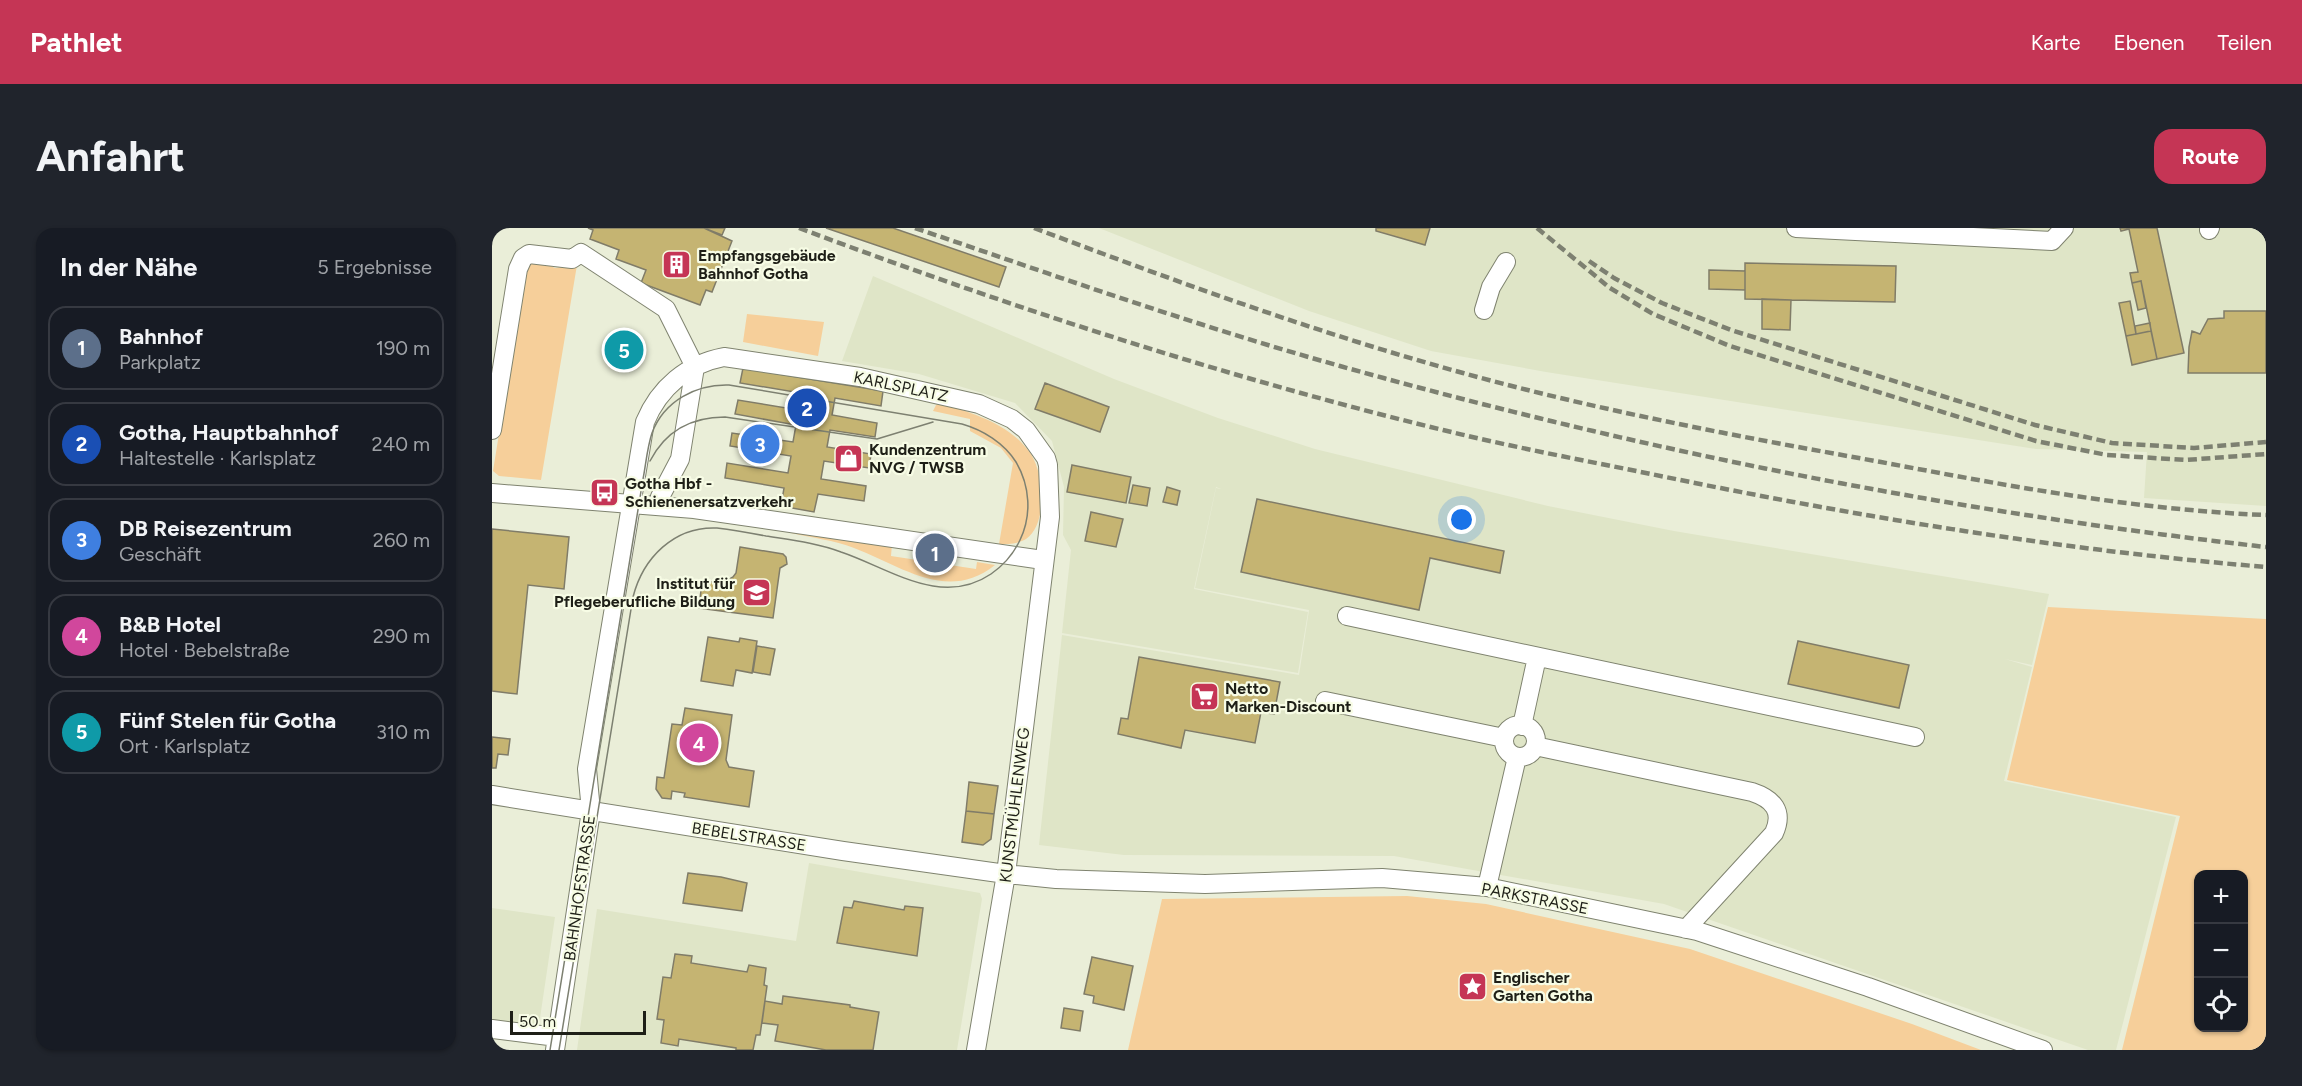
<!DOCTYPE html>
<html lang="de">
<head>
<meta charset="utf-8">
<style>
	body { margin:0; font-family:Figtree,sans-serif; background:#20242c; color:#f1f3f6 }
	.controls { position:absolute; right:18px; bottom:18px; display:grid; overflow:hidden; border-radius:12px; box-shadow:0 2px 4px #0004 }
	.controls button { width:54px; height:54px; display:grid; place-items:center; padding:0; border:0; border-bottom:2px solid #363941; background:#171b24; color:#f1f3f6; font:30px sans-serif }
	.scale { position:absolute; left:18px; bottom:15px; width:136px; box-sizing:border-box; padding-left:6px; border:3px solid #1e1f17; border-top:0; font-size:16px; line-height:21px; white-space:nowrap; color:#1e1f17; -webkit-text-stroke:4px #f7fce5; paint-order:stroke }
	.you { position:absolute; left:970px; top:292px; width:21px; height:21px; margin:-15px; border:4px solid #fff; border-radius:50%; background:#1a73e8; box-shadow:0 0 0 9px #1a73e833 }
	.badge { display:grid; place-items:center; width:39px; height:39px; border-radius:50%; background:#c53555; color:#fff; font-size:20px; font-weight:700 }
	.pin { position:absolute; translate:-50% -50%; border:3px solid #fff; box-shadow:0 2px 6px #0006 }
	.list { margin:0; padding:0; list-style:none }
	h2 { display:flex; justify-content:space-between; align-items:center; height:78px; margin:0; padding:0 24px; font-size:26px }
	h2 small { font-size:20px; font-weight:400; color:#9ea1a6 }
	.list li { display:grid; grid-template-columns:39px 1fr auto; gap:18px; align-items:center; box-sizing:border-box; height:84px; margin:0 12px 12px; padding:0 12px; border:2px solid #363941; border-radius:18px }
	.list b { display:block; font-size:22px; white-space:nowrap }
	.list p { margin:0; font-size:20px; white-space:nowrap; color:#9ea1a6 }
	.list em { font-size:20px; font-style:normal; color:#9ea1a6 }
	.icon { flex:none; width:33px; height:33px; fill:none; stroke:currentColor; stroke-width:2; stroke-linecap:round; stroke-linejoin:round }
	.map { position:relative; flex:none; width:1774px; height:822px; overflow:hidden; border-radius:18px }
	header { display:flex; align-items:center; gap:36px; box-sizing:border-box; height:84px; padding:0 30px; background:#c53555; color:#fff }
	header strong { font-size:28px }
	nav { display:flex; gap:33px; margin-inline-start:auto; font-size:21px }
	.intro { display:flex; align-items:center; justify-content:space-between; box-sizing:border-box; height:144px; padding:0 36px }
	h1 { margin:0; font-size:42px }
	.button { padding:15px 27px; border-radius:18px; background:#c53555; color:#fff; font-size:21px; font-weight:700 }
	main { display:flex; gap:36px; padding:0 36px }
	aside { flex:1; background:#171b24; border-radius:18px; box-shadow:0 2px 4px #0004 }
	.map>svg:first-child { display:block }
</style>
</head>
<body>
<header>
<strong>Pathlet</strong>
<nav><a>Karte</a><a>Ebenen</a><a>Teilen</a></nav>
</header>
<div class="intro"><h1>Anfahrt</h1><a class="button">Route</a></div>
<main>
<aside>
<h2>In der Nähe<small>5 Ergebnisse</small></h2>
<ul class="list">
<li><span class="badge" style="background:#5c6f8a">1</span><div><b>Bahnhof</b><p>Parkplatz</p></div><em>190 m</em></li>
<li><span class="badge" style="background:#1a4fb4">2</span><div><b>Gotha, Hauptbahnhof</b><p>Haltestelle · Karlsplatz</p></div><em>240 m</em></li>
<li><span class="badge" style="background:#3f7fe0">3</span><div><b>DB Reisezentrum</b><p>Geschäft</p></div><em>260 m</em></li>
<li><span class="badge" style="background:#d1479c">4</span><div><b>B&amp;B Hotel</b><p>Hotel · Bebelstraße</p></div><em>290 m</em></li>
<li><span class="badge" style="background:#0f9aa8">5</span><div><b>Fünf Stelen für Gotha</b><p>Ort · Karlsplatz</p></div><em>310 m</em></li>
</ul>
</aside>
<div class="map">
<svg width="1774" height="822" viewBox="0 0 1774 822">
	<rect width="100%" height="100%" fill="#eaeed8"/>
	<!-- built -->
	<path fill="#dfe5c7" d="M607,0H1774V278L1652,270L1655,224L1544,221L1054,144L939,123L817,83Z
		M381,48L622,151L726,190L823,221L1056,278L1182,303L1557,366L1540,437L1513,431L1540,439L1512,553L1684,589L1624,822H1596L1172,676L902,628L632,627L547,617L570,407L807,447L817,382L703,360L724,260L729,261L724,259L702,361L816,384L806,445L570,405L579,322L571,307L572,259L560,213L523,175L427,146L350,133Z
		M317,635L488,665L490,671L465,822H85L105,681L304,713Z
		M0,680L63,689L44,817L0,810Z"/>
	<!-- green -->
	<path fill="#f6cf9a" fill-rule="evenodd" d="M41,34L52,35L63,40L85,37L49,252L7,248L1,243L34,38Z
		M255,86L332,94L326,128L251,114Z
		M448,175C480,185 515,195 536,222C552,241 557,295 534,311C526,316 516,316 507,316L521,235L509,220L478,203V191L441,183L444,177Z
		M299,302L400,316L399,328L484,341L485,334L503,337C455,375 410,338 362,320C342,312 320,310 299,305Z
		M1556,379L1774,391V822H1630L1688,588L1515,552ZM1706,646H1752V800H1706Z
		M915,668L994,676L1198,721L1420,796L1489,822H636L670,671Z"/>
	<!-- building -->
	<path fill="#c5b472" stroke="#807c68" stroke-width="1.5" d="M96,0H212L240,13L220,64L214,62L208,77L149,55L154,42L124,31L127,22L98,11L101,2Z
		M212,0H233L230,7Z
		M334,0H401L514,39L507,59Z
		M884,0H938L933,17L884,3Z
		M1628,0H1665L1692,125L1665,131L1649,53L1640,55L1638,45L1646,44L1637,1L1629,3Z
		M1253,35L1404,38L1403,74L1253,71Z
		M1217,42L1253,43V62L1217,61Z
		M1649,53L1654,80L1646,82L1640,55Z
		M1270,71L1299,72L1298,102L1270,101Z
		M1638,73L1644,106L1634,108L1627,75Z
		M1732,83H1774V145H1696L1697,119L1700,103L1708,106L1716,91L1732,90Z
		M1658,95L1659,103L1644,106L1643,98Z
		M1659,103L1665,131L1640,137L1634,108Z
		M251,140L391,163L389,178L343,170L340,187L385,195L383,209L338,202L335,219L379,226L377,240L332,233L329,251L374,258L372,273L326,266L322,284L289,278L292,260L233,250L235,235L296,245L299,228L238,218L240,205L301,214L304,197L243,186L246,172L306,182L309,165L248,155Z
		M553,155L617,179L608,204L543,181Z
		M580,237L639,249L634,275L575,264Z
		M641,257L658,260L655,278L637,275Z
		M675,259L688,263L685,277L671,274Z
		M765,271L1012,323L1008,345L938,330L927,382L749,344Z
		M599,284L631,291L624,319L593,313Z
		M0,301L77,309L72,361L36,357L25,466L0,463Z
		M248,319L291,326L294,329L295,336L288,340L281,390L207,380L210,353L231,355L241,349L244,345Z
		M216,409L247,414L248,410L265,413L260,445L244,442L241,458L209,453Z
		M1306,413L1417,437L1407,480L1296,456Z
		M265,418L283,421L278,447L261,444Z
		M647,429L788,454L782,486L769,484L763,515L693,502L689,520L626,506L629,490L636,491Z
		M193,480L240,487L234,532L237,539L262,543L257,579L192,569L193,565L180,563L179,571L170,570L164,561L165,549L172,550L180,496L190,497Z
		M0,509L18,511L16,527L6,526L4,540H0Z
		M477,554L506,558L502,586L474,583Z
		M474,583L502,586L499,611L491,617L470,614Z
		M196,645L229,649L255,655L250,683L191,675Z
		M362,673L412,682L413,678L431,680L425,728L345,715L352,679L360,680Z
		M183,726L200,728L199,735L255,744L257,737L274,740L272,757L275,758L268,807H264L261,822H244V820L187,811L186,818L169,815L172,792L165,791L171,749L179,750Z
		M600,729L641,738L632,782L601,775L602,768L592,766Z
		M291,768L358,777V779L387,784L381,822H334L283,813L286,797L270,795L273,773L290,776Z
		M572,780L591,783L588,803L569,800Z"/>
	<g fill="none" stroke-linecap="round" stroke-linejoin="round">
		<defs>
			<path id="minor" d="M1304,0L1560,13L1572,0
				M1717,2L1718,0
				M992,82L999,59L1014,34
				M0,202L26,41L31,30L37,26L80,31L89,25L174,81L203,139L188,231L168,269
				M0,265L202,281L551,332
				M855,388L1423,509
				M833,473L1012,510
				M1012 513a16 16 0 1 1 32 0a16 16 0 1 1-32 0Z
				M1030,498L1045,429
				M1043,518L1260,564C1281,571 1292,583 1282,605L1194,701
				M0,567L351,623L514,646L564,651L713,656L890,650L995,659L1205,703L1376,759L1551,822
				M995,659L1025,529
				M0,801L65,809
				M63,822L99,583L95,541L153,194C167,160 195,136 232,129L368,149L487,176L520,191L534,202L554,230L556,237L558,289L514,646L484,822"/>
		</defs>
		<!-- minor casing -->
		<use href="#minor" stroke="#7f836f" stroke-width="20"/>
		<!-- minor -->
		<use href="#minor" stroke="#fff" stroke-width="18"/>
		<!-- tram -->
		<path stroke="#7d8071" stroke-width="1.5" d="M158,233C174,202 199,189 233,189L385,211L441,194
			M58,822L151,251C154,236 155,220 160,205C172,173 204,156 237,157L470,196C491,202 512,215 524,234C538,258 540,287 528,312C521,327 512,337 499,346C449,380 397,340 349,324C325,315 299,312 274,308C258,305 241,302 225,300C182,298 151,330 141,369L67,822"/>
		<!-- rail -->
		<path stroke="#7d8071" stroke-width="4.5" stroke-dasharray="9 4.5" stroke-linecap="butt" d="M307,0C518,79 733,149 951,202C1020,219 1090,232 1159,246C1362,288 1567,322 1774,339
			M423,0C564,48 705,98 848,138C1151,223 1461,284 1774,319
			M542,0C683,53 825,105 971,145C1108,183 1249,209 1389,234C1516,258 1645,282 1774,287
			M1045,0L1118,60L1161,86L1238,118L1544,213L1615,227L1694,232L1774,226
			M1097,33L1122,50L1170,75L1239,102L1543,197L1620,215L1702,220L1774,214"/>
	</g>
	<!-- icons -->
	<defs>
		<symbol id="building-square" viewBox="-11 -11 22 22"><rect x="-9" y="-9" width="18" height="18" rx="4" fill="#c53555" stroke="#f7fce5"/><path d="M-4-6H4V6H1V3H-1V6H-4ZM-2.5-4.3h1.7v1.8h-1.7ZM.8-4.3h1.7v1.8H.8ZM-2.5-1h1.7V.8h-1.7ZM.8-1h1.7V.8H.8Z" fill="#fff"/></symbol>
		<symbol id="shop-square" viewBox="-11 -11 22 22"><rect x="-9" y="-9" width="18" height="18" rx="4" fill="#c53555" stroke="#f7fce5"/><path d="M-5-2.5h2.3a2.7 3.5 0 0 1 5.4 0H5L5.5 6h-11ZM-1.5-2.5h3a1.5 2.3 0 0 0-3 0Z" fill="#fff"/></symbol>
		<symbol id="bus-square" viewBox="-11 -11 22 22"><rect x="-9" y="-9" width="18" height="18" rx="4" fill="#c53555" stroke="#f7fce5"/><path d="M-5-6H5V4H4V6H2V4H-2V6H-4V4H-5ZM-3.5-4V0h7V-4ZM-3.5 1.2v1.5H-2V1.2ZM2 1.2v1.5H3.5V1.2Z" fill="#fff"/></symbol>
		<symbol id="school-square" viewBox="-11 -11 22 22"><rect x="-9" y="-9" width="18" height="18" rx="4" fill="#c53555" stroke="#f7fce5"/><path d="M0-5L7-2L0 1L-7-2ZM-4 1L0 2.5L4 1V4Q0 6-4 4Z" fill="#fff"/></symbol>
		<symbol id="supermarket-square" viewBox="-11 -11 22 22"><rect x="-9" y="-9" width="18" height="18" rx="4" fill="#c53555" stroke="#f7fce5"/><path d="M-6-5.5h2.5l.6 2H6L4.5 2H-2.5L-4.4-4H-6ZM-1.5 3.2a1.3 1.3 0 1 0 .1 0ZM3 3.2a1.3 1.3 0 1 0 .1 0Z" fill="#fff"/></symbol>
		<symbol id="sight-square" viewBox="-11 -11 22 22"><rect x="-9" y="-9" width="18" height="18" rx="4" fill="#c53555" stroke="#f7fce5"/><path d="M0-6L1.8-2.2L6-1.7L2.9 1.2L3.7 5.4L0 3.3L-3.7 5.4L-2.9 1.2L-6-1.7L-1.8-2.2Z" fill="#fff"/></symbol>
	</defs>
	<g fill-rule="evenodd">
		<use href="#building-square" x="168" y="20" width="33" height="33"/>
		<use href="#shop-square" x="340" y="214" width="33" height="33"/>
		<use href="#bus-square" x="96" y="248" width="33" height="33"/>
		<use href="#school-square" x="248" y="348" width="33" height="33"/>
		<use href="#supermarket-square" x="696" y="452" width="33" height="33"/>
		<use href="#sight-square" x="964" y="742" width="33" height="33"/>
	</g>
	<g text-anchor="middle" stroke-width="4.5" stroke-linejoin="round" paint-order="stroke">
		<!-- poi labels -->
		<g font-size="16" font-weight="bold" fill="#1e1f17" stroke="#f7fce5" text-anchor="start">
			<text x="206" y="33">Empfangsgebäude<tspan x="206" dy="18">Bahnhof Gotha</tspan></text>
			<text x="377" y="227">Kundenzentrum<tspan x="377" dy="18">NVG / TWSB</tspan></text>
			<text x="133" y="261">Gotha Hbf -<tspan x="133" dy="18">Schienenersatzverkehr</tspan></text>
			<text x="243" y="361" text-anchor="end">Institut für<tspan x="243" dy="18">Pflegeberufliche Bildung</tspan></text>
			<text x="733" y="466">Netto<tspan x="733" dy="18">Marken-Discount</tspan></text>
			<text x="1001" y="755">Englischer<tspan x="1001" dy="18">Garten Gotha</tspan></text>
		</g>
		<!-- street labels -->
		<g font-size="16" fill="#1e1f17" stroke="#f7fce5">
			<text transform="translate(409 158) rotate(12)" y="6">KARLSPLATZ</text>
			<text transform="translate(522 577) rotate(-83)" y="6">KUNSTMÜHLENWEG</text>
			<text transform="translate(257 608) rotate(9)" y="6">BEBELSTRASSE</text>
			<text transform="translate(87 660) rotate(-82)" y="6">BAHNHOFSTRASSE</text>
			<text transform="translate(1043 670) rotate(11)" y="6">PARKSTRASSE</text>
		</g>
	</g>
</svg>
<div class="controls">
<button>+</button>
<button>−</button>
<button><svg class="icon" aria-label="locate" viewBox="0 0 24 24"><circle cx="12" cy="12" r="6"/><path d="M12 2v4M12 18v4M2 12h4M18 12h4"/></svg></button>
</div>
<div class="scale">50 m</div>
<div class="you"></div>
<div class="pin badge" style="left:443px;top:325px;background:#5c6f8a">1</div>
<div class="pin badge" style="left:315px;top:180px;background:#1a4fb4">2</div>
<div class="pin badge" style="left:268px;top:216px;background:#3f7fe0">3</div>
<div class="pin badge" style="left:207px;top:515px;background:#d1479c">4</div>
<div class="pin badge" style="left:132px;top:122px;background:#0f9aa8">5</div>
</div>
</main>
</body>
</html>
